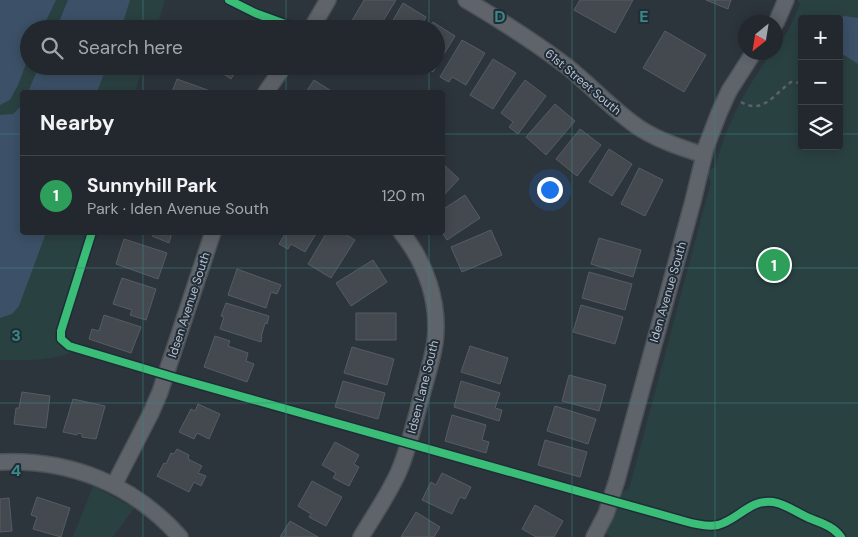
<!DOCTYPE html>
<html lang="en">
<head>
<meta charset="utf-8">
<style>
	body { margin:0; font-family:"DM Sans",sans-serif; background:#2a3035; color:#f1f3f6 }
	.controls { position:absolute; right:15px; top:15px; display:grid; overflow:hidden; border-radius:5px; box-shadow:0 2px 12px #0003 }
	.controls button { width:45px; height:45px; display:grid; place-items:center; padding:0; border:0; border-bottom:1px solid #3f4449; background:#22282d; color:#f1f3f6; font:25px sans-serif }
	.compass { position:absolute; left:738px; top:15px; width:45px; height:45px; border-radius:50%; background:#22282d; box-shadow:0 2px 12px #0003; rotate:210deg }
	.you { position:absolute; left:549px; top:189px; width:18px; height:18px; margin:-12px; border:4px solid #fff; border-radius:50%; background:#1a73e8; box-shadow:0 0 0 8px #1a73e833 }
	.badge { display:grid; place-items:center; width:32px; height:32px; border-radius:50%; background:#88919a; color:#fff; font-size:16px; font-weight:700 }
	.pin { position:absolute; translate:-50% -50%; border:2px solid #fff; box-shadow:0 1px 5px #0006 }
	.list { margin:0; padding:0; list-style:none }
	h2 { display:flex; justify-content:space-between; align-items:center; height:65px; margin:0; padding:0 20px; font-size:21px }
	h2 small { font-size:16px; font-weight:400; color:#a2a6aa }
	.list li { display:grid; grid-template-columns:32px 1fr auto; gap:15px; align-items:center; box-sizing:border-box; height:80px; padding:0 20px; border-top:1px solid #3f4449 }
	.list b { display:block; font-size:19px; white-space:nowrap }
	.list p { margin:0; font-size:16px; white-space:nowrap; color:#a2a6aa }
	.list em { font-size:16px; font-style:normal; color:#a2a6aa }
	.icon { flex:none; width:28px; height:28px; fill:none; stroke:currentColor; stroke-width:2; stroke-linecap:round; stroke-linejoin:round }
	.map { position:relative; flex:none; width:858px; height:537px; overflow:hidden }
	.search { position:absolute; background:#22282d; box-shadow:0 2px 12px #0003; left:20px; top:20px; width:425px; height:55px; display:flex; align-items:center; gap:12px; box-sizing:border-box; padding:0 18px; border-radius:28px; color:#a2a6aa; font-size:19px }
	.panel { position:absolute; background:#22282d; box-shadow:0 2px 12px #0003; left:20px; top:90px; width:425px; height:145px; border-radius:5px }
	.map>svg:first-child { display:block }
</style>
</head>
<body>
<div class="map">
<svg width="858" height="537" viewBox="0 0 858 537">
	<rect width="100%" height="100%" fill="#2d353c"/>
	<!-- green -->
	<path fill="#2a4142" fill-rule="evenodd" d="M0,0H165L156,29H29V66H143L135,92H22V232L89,233L58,327C57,342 60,345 74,351C49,362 27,360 0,360Z
		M797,0H858V537H611L606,534L623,492L629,489L639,452L711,182L707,175L708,171L715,167C727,124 745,88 772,53L776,52V48L789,29L800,4ZM802,19H839V146H802Z
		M93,486L134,508L113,537H73Z"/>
	<!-- water -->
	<path fill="#3c5167" d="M0,0H56L42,29H29V56L18,85L10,100L0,105Z
		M68,0H130L121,29H56Z
		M845,16L858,18V64L839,52V19H833Z
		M39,66H107L97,92H28Z
		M22,105V232L46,233L19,306L12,314L0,318V115L13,114Z"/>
	<!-- building -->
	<path fill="#43494f" stroke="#565c63" d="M364,0H396L378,29H358L350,24Z
		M580,0H633L615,33L574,10Z
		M706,0H731L728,9Z
		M403,3L426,17L419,29H388Z
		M433,22L455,36L433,72L423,66H436V29H428Z
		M665,31L706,55L684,92L643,68Z
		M462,40L485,53L466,85L452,77L449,82L440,77Z
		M493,59L516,73L493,109L470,95Z
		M217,66H239L231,79L216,69Z
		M177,79L213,92H172Z
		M314,80L333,92H306Z
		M525,80L546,96L518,134L509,127L513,122L501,113Z
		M555,104L575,121L546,155L526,137Z
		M580,129L601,145L577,176L556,159Z
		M609,149L632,164L612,196L589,182Z
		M442,163L459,179L442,197Z
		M639,168L663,180L645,216L621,204Z
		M465,195L480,218L447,240L442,232V210Z
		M491,230L502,255L462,272L451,247Z
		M154,232H172L169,243L152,236Z
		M286,232H317L305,252L291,244L288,249L279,244Z
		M327,232H342L355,240L331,278L308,264Z
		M599,238L641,250L633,277L591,264Z
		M124,239L167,253L158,279L116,264Z
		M373,260L387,282L351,306L336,283Z
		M237,269L281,285L277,294L271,292L266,308L228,295Z
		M589,272L632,284L625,310L582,298Z
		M122,278L156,289L146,320L130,315L132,310L113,304Z
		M226,303L269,316L267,324L265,323L261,337H262L261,342L220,329L224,317L221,316Z
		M581,305L623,317L615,344L573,332Z
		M356,313H396V340H356Z
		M104,315L141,327L131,353L89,339L92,329L99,331Z
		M215,336L230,341L228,346L248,353L246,361L254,364L247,382L204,367Z
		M470,346L508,358L500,384L461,372Z
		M352,347L394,359L387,385L344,373Z
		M569,375L606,385L599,411L562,401Z
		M343,381L385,393L378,419L335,407Z
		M461,381L500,393L495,408L502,410L499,421L454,407Z
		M22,392L50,396L46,428L14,424L16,408H19Z
		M73,399L105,406L96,439L82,437V434L78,433L77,435L63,432Z
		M198,404L220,414L209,439L197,433L194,439L179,432L191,409L195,411Z
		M555,406L596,419L588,444L547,431Z
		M452,415L486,425L482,440L489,442L486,453L445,441Z
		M545,440L587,452L580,477L538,465Z
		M335,442L359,455L354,464L359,467L349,486L333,478L336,473L322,465Z
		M177,449L189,455L188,459L202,466L198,473L206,476L201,486L194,482L189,492L157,476L164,463L166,464L171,453L174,454Z
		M442,473L471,487L465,499L460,497L452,514L422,500L431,482L436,485Z
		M312,481L342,497L326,526L309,517L311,514L298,506Z
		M37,497L70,508L61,537L33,529L37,517L31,515Z
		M9,498L12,531L0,532V499Z
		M535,505L563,521L554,537H536L522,529Z
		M416,512L440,527L434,537H401Z
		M290,521L318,537H280Z"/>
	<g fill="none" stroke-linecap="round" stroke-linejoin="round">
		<defs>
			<path id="street" d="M466,0C500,20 533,41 565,65C591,85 613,111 641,129C660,141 682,148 704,155
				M776,23L786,0
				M311,29L328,0
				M266,92L284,66
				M0,462C70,459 133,484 180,537
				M114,485L151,413L160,392L213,232
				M361,537C374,515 389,494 399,471C409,447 415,422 421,398C426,380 432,361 435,342C440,303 426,263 401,232
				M594,537L606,514L617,480L693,201L706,147L719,113L729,91L754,52"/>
		</defs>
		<!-- street casing -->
		<use href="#street" stroke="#4c5156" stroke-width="18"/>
		<!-- path -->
		<path stroke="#5b6267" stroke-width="2.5" stroke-dasharray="4 4" stroke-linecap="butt" d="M741,102C763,115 774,94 791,82L802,83"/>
		<!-- street -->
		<use href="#street" stroke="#5e646a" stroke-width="15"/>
		<defs>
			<path id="cycleway" d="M229,0L255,13L288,25L295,29
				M92,232L61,331V339L69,346L176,378L684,521C694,524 707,527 718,525C739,519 750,499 773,502C786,504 797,513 809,518C821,523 833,526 841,537"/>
		</defs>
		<!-- cycleway casing -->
		<use href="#cycleway" stroke="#202c38" stroke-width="11"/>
		<!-- cycleway -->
		<use href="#cycleway" stroke="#3abd76" stroke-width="8"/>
	</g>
	<!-- grid -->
	<path fill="none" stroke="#3a8986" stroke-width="1" stroke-opacity="0.55" d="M143,0V29M286,0V29M429,0V29M572,0V537M715,0V537M143,66V92M286,66V92M429,66V92M0,134H22M442,134H802M839,134H858M143,232V537M286,232V537M429,232V537M0,268H858M0,403H858"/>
	<g text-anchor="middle" stroke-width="4" stroke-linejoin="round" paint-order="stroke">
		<!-- street labels -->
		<g font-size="12" fill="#b9c2cc" stroke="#202c38">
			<text transform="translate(583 82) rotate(40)" y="4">61st Street South</text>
			<text transform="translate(668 292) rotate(-74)" y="4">Iden Avenue South</text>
			<text transform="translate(189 305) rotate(-72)" y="4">Idsen Avenue South</text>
			<text transform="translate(423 387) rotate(-76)" y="4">Idsen Lane South</text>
		</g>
	</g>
	<g font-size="16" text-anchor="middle" font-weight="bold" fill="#3a8986" stroke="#202c38" stroke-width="4" stroke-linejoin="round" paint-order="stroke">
		<text x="500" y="22">D</text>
		<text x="644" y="22">E</text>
		<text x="16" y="341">3</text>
		<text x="16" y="476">4</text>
	</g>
</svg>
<div class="controls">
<button>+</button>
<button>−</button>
<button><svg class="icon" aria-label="layers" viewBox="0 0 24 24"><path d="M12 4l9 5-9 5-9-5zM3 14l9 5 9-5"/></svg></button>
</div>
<svg class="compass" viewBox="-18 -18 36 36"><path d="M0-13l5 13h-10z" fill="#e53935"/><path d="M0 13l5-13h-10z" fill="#a2a6aa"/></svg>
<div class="you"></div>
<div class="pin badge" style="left:774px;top:265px;background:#2e9e5b">1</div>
<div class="search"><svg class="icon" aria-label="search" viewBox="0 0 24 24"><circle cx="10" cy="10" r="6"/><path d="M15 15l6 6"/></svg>Search here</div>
<section class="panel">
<h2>Nearby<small></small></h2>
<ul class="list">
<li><span class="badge" style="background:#2e9e5b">1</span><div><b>Sunnyhill Park</b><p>Park · Iden Avenue South</p></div><em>120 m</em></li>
</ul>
</section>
</div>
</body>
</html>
